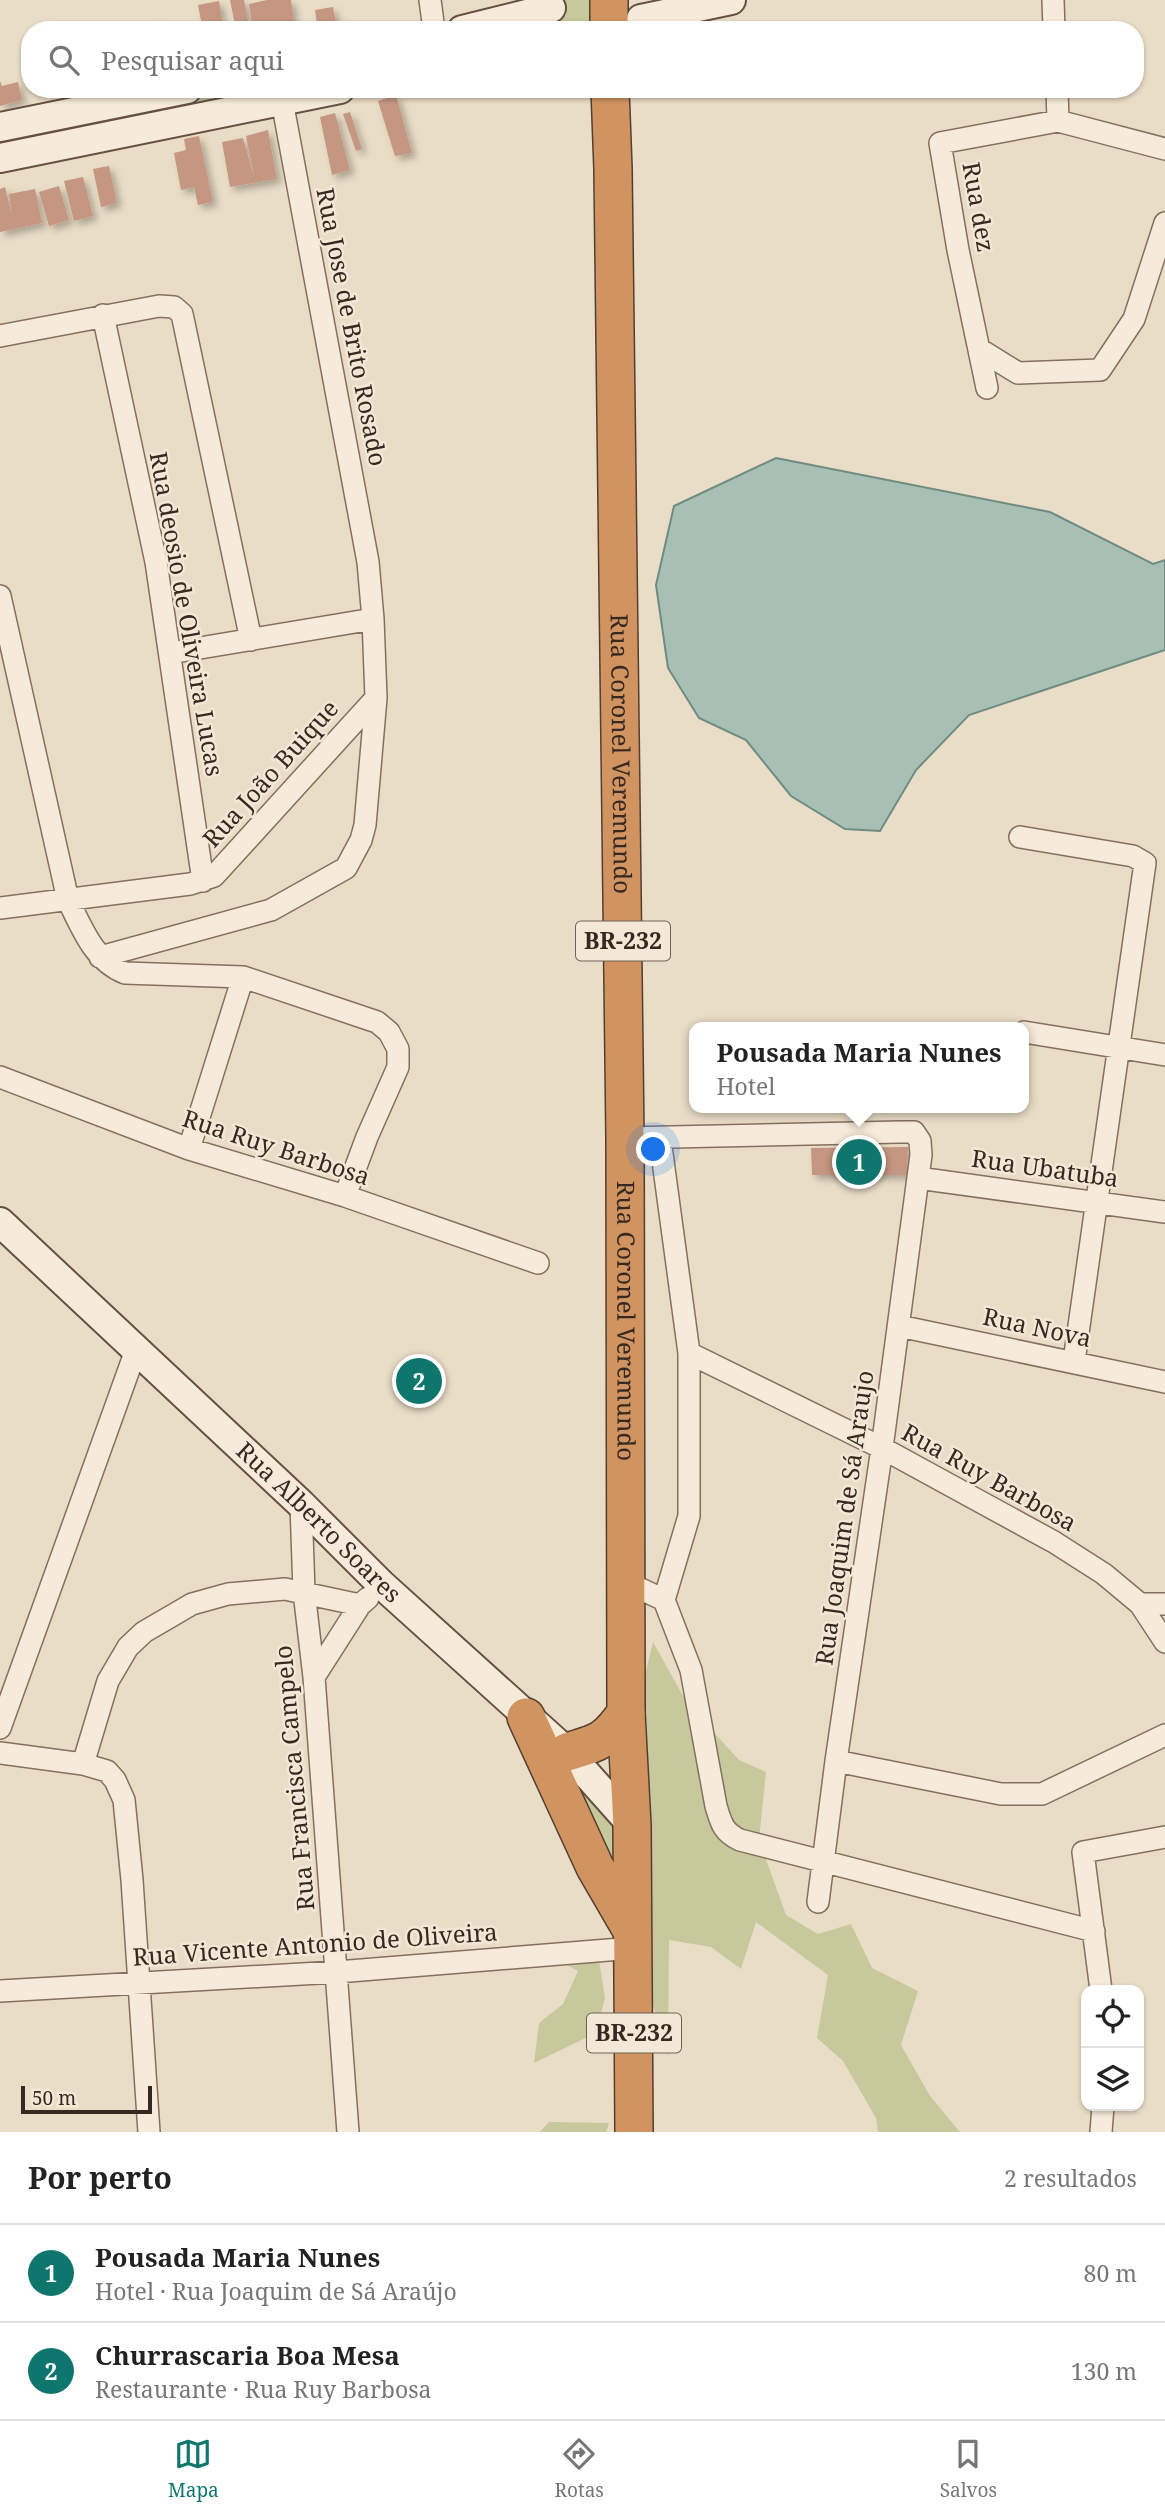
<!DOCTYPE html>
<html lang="pt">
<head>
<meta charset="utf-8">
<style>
	body { margin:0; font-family:"Noto Serif",serif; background:#f2f2f2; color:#222 }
	.controls { position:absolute; right:21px; bottom:21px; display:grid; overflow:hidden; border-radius:14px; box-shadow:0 2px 5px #0004 }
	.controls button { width:63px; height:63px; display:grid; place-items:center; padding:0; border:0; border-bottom:2px solid #e0e0e0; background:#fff; color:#222; font:35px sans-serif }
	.scale { position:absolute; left:21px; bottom:18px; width:131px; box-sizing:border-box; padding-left:7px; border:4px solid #362921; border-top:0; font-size:19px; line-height:24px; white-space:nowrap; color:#362921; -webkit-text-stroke:5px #f3e8d6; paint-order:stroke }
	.you { position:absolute; left:654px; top:1150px; width:24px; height:24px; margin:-18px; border:5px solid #fff; border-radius:50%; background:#1a73e8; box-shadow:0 0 0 10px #1a73e833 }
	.badge { display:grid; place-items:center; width:46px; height:46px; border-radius:50%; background:#0f766e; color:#fff; font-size:23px; font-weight:700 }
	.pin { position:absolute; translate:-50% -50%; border:4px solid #fff; box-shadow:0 2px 7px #0006 }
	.popup { position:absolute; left:689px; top:1022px; width:340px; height:91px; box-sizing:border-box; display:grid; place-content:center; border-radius:14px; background:#fff; filter:drop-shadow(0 2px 5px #0005); font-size:23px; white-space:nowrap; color:#767676 }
	.popup b { font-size:26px; color:#222 }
	.popup::after { content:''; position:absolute; left:50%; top:100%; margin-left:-14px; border:14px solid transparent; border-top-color:#fff }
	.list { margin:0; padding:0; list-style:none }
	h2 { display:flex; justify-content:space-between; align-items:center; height:91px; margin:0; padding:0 28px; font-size:30px }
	h2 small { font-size:23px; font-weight:400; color:#767676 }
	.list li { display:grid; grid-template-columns:46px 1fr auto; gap:21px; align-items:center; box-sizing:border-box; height:98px; padding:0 28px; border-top:2px solid #e0e0e0 }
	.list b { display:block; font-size:26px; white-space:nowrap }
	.list p { margin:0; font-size:23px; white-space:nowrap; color:#767676 }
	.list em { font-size:23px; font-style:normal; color:#767676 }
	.icon { flex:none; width:38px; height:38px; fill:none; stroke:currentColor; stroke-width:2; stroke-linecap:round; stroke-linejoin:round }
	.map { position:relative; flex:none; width:1165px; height:2132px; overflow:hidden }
	.search { position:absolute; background:#fff; box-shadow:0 2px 5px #0004; left:21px; right:21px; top:21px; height:77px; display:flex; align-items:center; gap:18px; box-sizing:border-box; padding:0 24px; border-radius:28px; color:#767676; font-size:26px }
	.sheet { height:287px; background:#fff }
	nav { display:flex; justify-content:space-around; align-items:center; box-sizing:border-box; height:98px; border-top:2px solid #e0e0e0; background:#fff; font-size:19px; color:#767676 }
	nav a { display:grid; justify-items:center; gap:4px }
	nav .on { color:#0f766e }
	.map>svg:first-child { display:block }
</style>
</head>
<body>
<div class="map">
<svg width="1165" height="2132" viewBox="0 0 1165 2132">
	<defs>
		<filter id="shadow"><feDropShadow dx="4.5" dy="4.5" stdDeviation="3.5" flood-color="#0004"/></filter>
	</defs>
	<rect width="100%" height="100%" fill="#eaddc7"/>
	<!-- green -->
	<path fill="#c7c89c" d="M601,0L600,30H568L562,21V0Z
		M209,89H316L0,152V131Z
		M653,1642L687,1703L739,1760L766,1772L759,1840L786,1915L818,1934L851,1924L872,1968L918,1991L901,2045L930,2096L960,2132H878L876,2118L843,2061L817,2038L828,1975L756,1922L741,1969L711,1947L669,1940L668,2057L653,2004L643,1683Z
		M542,1731L625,1835L627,1900Z
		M599,1960L605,1998L596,2033L534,2063L539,2023L563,2004L578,1971L567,1965Z
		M549,2122L609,2123L606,2132H540Z"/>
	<!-- water -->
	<path fill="#a8bfb6" stroke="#6f8c82" stroke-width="2" d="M776,458L1050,512L1153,564L1165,560V650L969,715L916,770L880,831L845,829L791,796L746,740L699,718L668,668L656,585L674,506Z"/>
	<!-- building -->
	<path fill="#c59681" filter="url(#shadow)" d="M230,0H244L250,30H236Z
		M267,0H291L295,30H253L249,4Z
		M219,1L224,30H184L202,26L198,5Z
		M333,7L337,30H318L315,10Z
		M162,22L164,30H148L147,25Z
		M0,81L2,86L18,82L22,100L0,106Z
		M396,95L412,153L395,156L378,101Z
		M350,112L362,149L356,151L343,114Z
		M335,113L350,170L332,175L320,117Z
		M268,130L277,179L230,187L222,142L243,138L254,177L246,136Z
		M199,136L213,202L198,205L194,187L181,190L174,153L186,150L184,139Z
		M109,166L117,203L101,207L93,169Z
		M83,177L93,216L74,221L64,181Z
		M59,186L69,220L49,226L39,192Z
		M5,187L12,215L9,194L35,189L42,223L0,232V189Z
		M908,1147L907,1175H812L811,1148Z"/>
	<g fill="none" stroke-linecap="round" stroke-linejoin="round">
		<defs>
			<path id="street" d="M430,0L434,30
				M1053,0L1054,30
				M1058,121L1165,149
				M103,315L156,562L203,881
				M0,336L159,306L174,307L182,314L251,640
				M979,349L1018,373L1100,370L1134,319L1165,223
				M987,388L958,250L940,143L1058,121L1057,89
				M0,596L68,900C82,928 94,961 125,973L243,977L377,1022L389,1032L398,1049V1067L367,1137L345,1196
				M170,653L373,619
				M1020,837L1133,856L1145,863L1074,1361
				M0,908L190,884L214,876L376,698
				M100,957L271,910L346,868L361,840L365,825L376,698L373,619L368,562L282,101
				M1024,1032L1165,1055
				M0,1077L189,1149L345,1196L538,1263
				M625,1138L900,1132H914L920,1141L921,1155L882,1448L836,1761L818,1902
				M660,1139L689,1353V1516L664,1600
				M189,1149L243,977
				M918,1178L1165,1212
				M899,1326L1165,1382
				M689,1353L882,1448L1054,1542L1104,1574L1140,1604L1165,1642
				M301,1504L304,1592L314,1677L348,2132
				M626,1582L664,1600L691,1670L716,1806C721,1823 723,1832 740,1840L1094,1931
				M1140,1604H1165
				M314,1677L360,1605L368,1598
				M0,1728L136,1350
				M0,1753L83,1764L107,1771L115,1780L124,1800L132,1880L149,2132
				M836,1761L1001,1794H1042L1165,1735
				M83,1764L108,1681L128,1647L144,1632L192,1604L228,1594L285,1589L360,1605
				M1101,1990L1083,1852L1165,1837
				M0,1991L337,1972L633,1948
				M1101,2132L1103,2106"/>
			<g id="secondary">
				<path d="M641,19L731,0"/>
				<path d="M462,30L551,8"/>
				<path d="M0,127L187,89"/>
				<path d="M0,158L340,89"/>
				<path id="s1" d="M0,1222L301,1504L381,1584L567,1752L632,1825"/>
			</g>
			<g id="highway">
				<path d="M609,0V30"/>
				<path id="s2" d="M610,89L613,169L625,1138L626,1713L632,1825L634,2132"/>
				<path d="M526,1717L595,1867L631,1929"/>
				<path d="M567,1752C600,1742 605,1742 626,1713"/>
			</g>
		</defs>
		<!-- street casing -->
		<use href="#street" stroke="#856f5e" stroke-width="24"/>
		<!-- secondary casing -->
		<use href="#secondary" stroke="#675041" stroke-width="32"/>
		<!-- highway casing -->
		<use href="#highway" stroke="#533e32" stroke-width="40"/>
		<!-- street -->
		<use href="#street" stroke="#f6ebda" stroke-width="21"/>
		<!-- secondary -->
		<use href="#secondary" stroke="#f6ebda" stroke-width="28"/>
		<!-- highway -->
		<use href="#highway" stroke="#d19460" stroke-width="37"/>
	</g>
	<g text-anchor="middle" stroke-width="5" stroke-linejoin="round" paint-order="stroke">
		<!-- shield labels -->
		<g fill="#f3e8d6" stroke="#6f6257" stroke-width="2">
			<rect x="576" y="921.5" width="94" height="39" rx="5"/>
			<rect x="587" y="2013.5" width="94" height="39" rx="5"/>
		</g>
		<g font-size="23" font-weight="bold" fill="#362921">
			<text x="623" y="949">BR-232</text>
			<text x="634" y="2041">BR-232</text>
		</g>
		<!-- street labels -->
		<g font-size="24" fill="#362921" stroke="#f3e8d6">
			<text transform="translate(978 207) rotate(80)" y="8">Rua dez</text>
			<text transform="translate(351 327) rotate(79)" y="8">Rua Jose de Brito Rosado</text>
			<text transform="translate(186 614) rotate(80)" y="8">Rua deosio de Oliveira Lucas</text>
			<text dy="8" stroke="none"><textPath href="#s2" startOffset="665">Rua Coronel Veremundo</textPath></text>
			<text transform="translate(271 774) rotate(-48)" y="8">Rua João Buique</text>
			<text transform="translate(276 1148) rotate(18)" y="8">Rua Ruy Barbosa</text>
			<text transform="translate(1045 1169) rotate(8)" y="8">Rua Ubatuba</text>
			<text dy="8" stroke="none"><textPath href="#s2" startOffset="1232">Rua Coronel Veremundo</textPath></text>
			<text transform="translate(1037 1328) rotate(12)" y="8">Rua Nova</text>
			<text transform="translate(989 1478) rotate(29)" y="8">Rua Ruy Barbosa</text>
			<text transform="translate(845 1518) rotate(-82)" y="8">Rua Joaquim de Sá Araujo</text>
			<text dy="8" stroke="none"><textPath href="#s1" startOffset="438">Rua Alberto Soares</textPath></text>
			<text transform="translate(295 1778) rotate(-95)" y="8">Rua Francisca Campelo</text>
			<text transform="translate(315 1945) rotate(-4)" y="8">Rua Vicente Antonio de Oliveira</text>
		</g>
	</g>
</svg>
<div class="controls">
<button><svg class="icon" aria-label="locate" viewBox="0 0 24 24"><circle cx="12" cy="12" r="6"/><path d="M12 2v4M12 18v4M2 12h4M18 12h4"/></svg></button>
<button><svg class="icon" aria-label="layers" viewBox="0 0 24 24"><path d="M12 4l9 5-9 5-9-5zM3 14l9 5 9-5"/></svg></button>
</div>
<div class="scale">50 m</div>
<div class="you"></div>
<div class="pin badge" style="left:859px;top:1162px">1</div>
<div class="popup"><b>Pousada Maria Nunes</b>Hotel</div>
<div class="pin badge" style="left:419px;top:1381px">2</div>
<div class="search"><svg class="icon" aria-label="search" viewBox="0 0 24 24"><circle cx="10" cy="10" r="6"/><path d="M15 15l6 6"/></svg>Pesquisar aqui</div>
</div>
<section class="sheet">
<h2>Por perto<small>2 resultados</small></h2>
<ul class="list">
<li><span class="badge">1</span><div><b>Pousada Maria Nunes</b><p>Hotel · Rua Joaquim de Sá Araújo</p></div><em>80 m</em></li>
<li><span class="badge">2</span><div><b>Churrascaria Boa Mesa</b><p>Restaurante · Rua Ruy Barbosa</p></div><em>130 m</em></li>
</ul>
</section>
<nav>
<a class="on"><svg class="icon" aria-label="map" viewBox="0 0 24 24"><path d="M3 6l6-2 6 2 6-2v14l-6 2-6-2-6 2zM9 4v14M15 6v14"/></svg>Mapa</a>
<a><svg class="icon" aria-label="directions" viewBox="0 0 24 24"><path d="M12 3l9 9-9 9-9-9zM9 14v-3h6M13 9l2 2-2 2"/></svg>Rotas</a>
<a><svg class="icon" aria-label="saved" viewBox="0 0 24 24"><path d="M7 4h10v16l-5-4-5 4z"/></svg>Salvos</a>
</nav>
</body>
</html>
